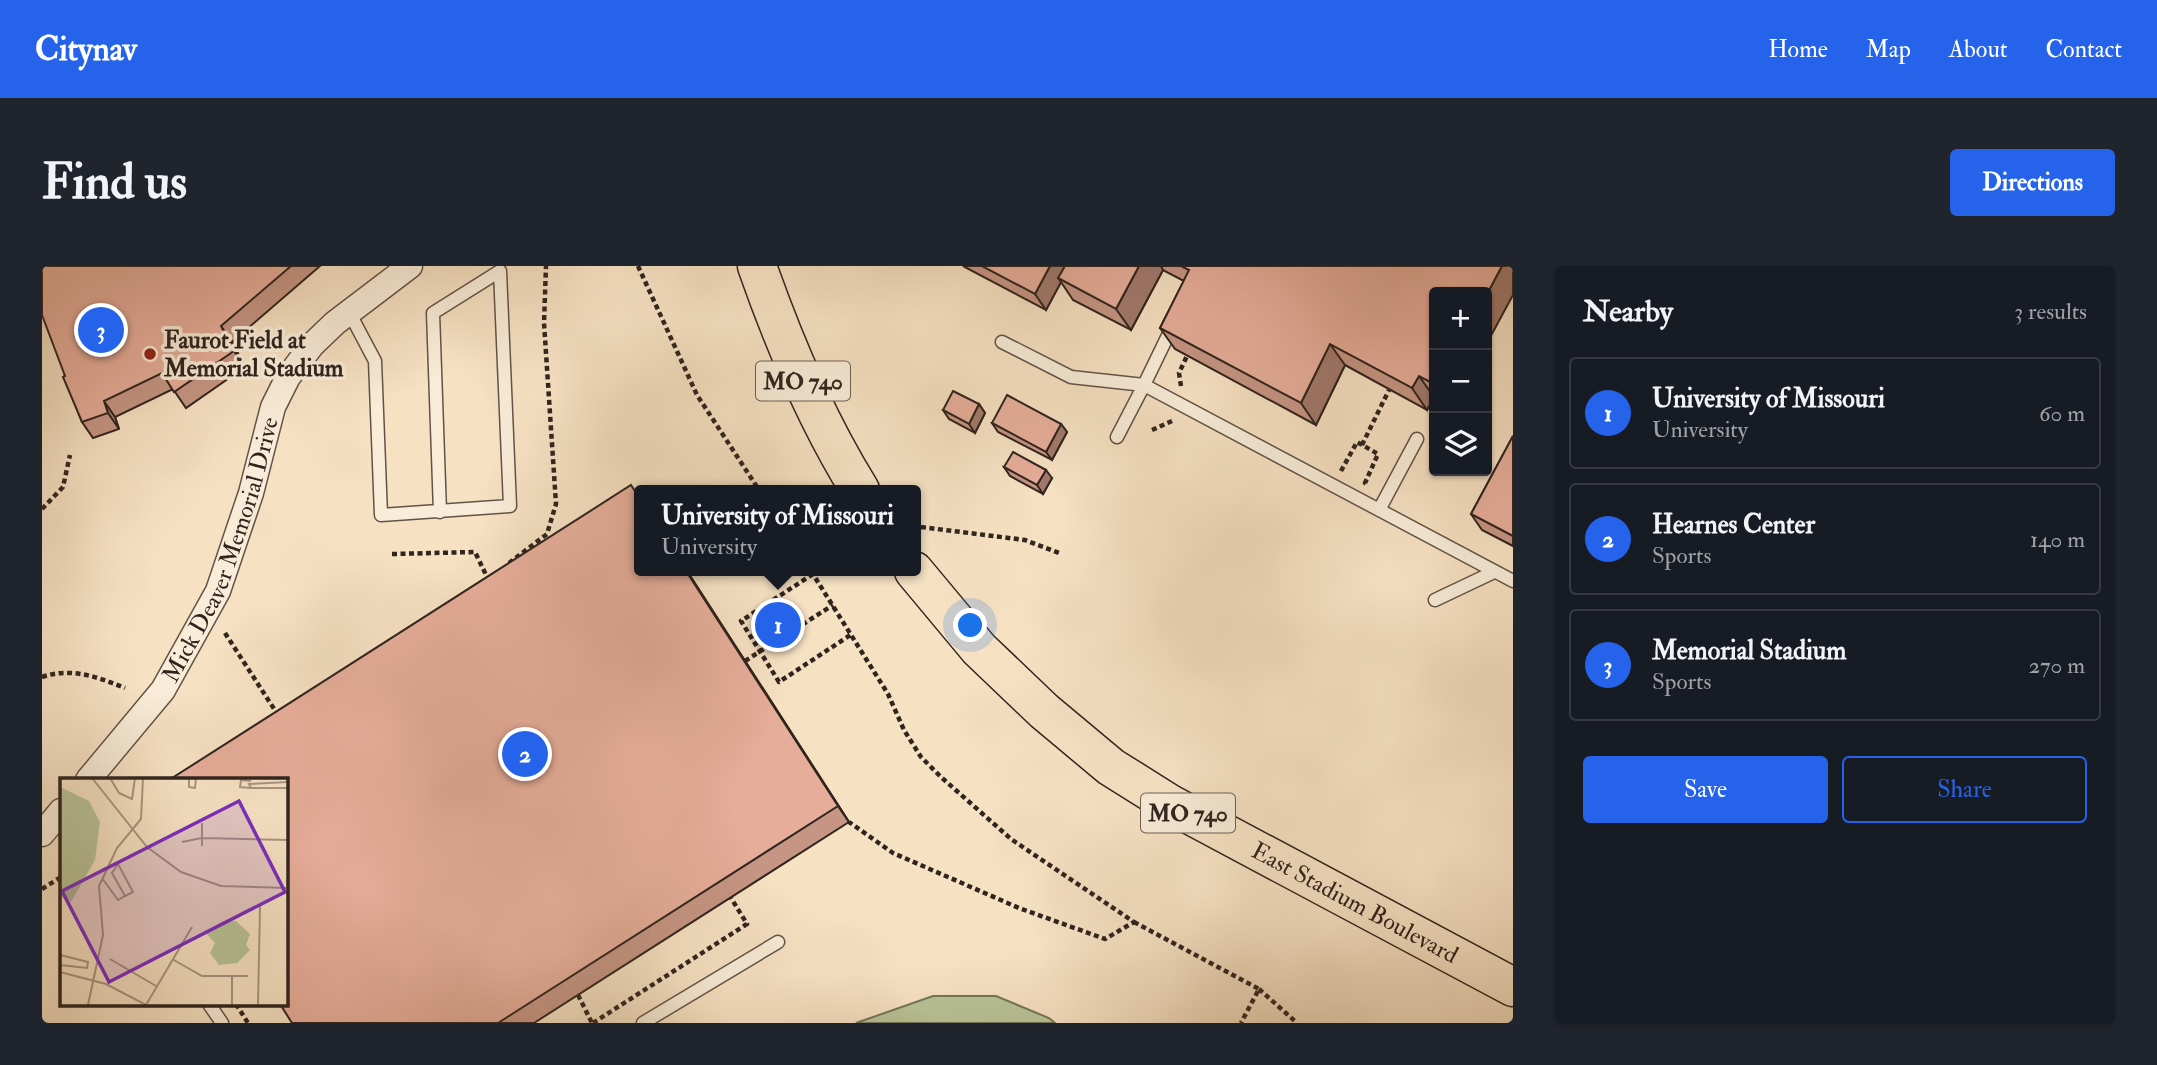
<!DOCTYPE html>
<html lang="en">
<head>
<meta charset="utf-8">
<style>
	body { margin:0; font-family:"IM FELL Double Pica",serif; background:#20242c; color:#f1f3f6 }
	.controls { position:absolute; right:21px; top:21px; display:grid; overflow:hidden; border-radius:7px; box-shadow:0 2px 5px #0004 }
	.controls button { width:63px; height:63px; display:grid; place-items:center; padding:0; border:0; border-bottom:2px solid #363941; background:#171b24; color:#f1f3f6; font:35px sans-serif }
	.you { position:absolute; left:929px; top:360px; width:24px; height:24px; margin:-18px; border:5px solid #fff; border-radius:50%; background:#1a73e8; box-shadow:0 0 0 10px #1a73e833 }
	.badge { display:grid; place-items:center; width:46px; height:46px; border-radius:50%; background:#2563eb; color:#fff; font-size:23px; font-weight:700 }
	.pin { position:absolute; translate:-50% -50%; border:4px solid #fff; box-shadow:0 2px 7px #0006 }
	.popup { position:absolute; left:592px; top:219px; width:287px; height:91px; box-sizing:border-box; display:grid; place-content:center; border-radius:7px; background:#171b24; filter:drop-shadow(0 2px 5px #0005); font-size:23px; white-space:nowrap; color:#9ea1a6 }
	.popup b { font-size:26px; color:#f1f3f6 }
	.popup::after { content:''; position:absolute; left:50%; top:100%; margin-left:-14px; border:14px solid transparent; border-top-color:#171b24 }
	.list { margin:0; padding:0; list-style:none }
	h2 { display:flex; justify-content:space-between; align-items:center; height:91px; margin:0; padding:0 28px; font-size:30px }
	h2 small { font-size:23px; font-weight:400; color:#9ea1a6 }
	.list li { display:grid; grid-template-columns:46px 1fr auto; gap:21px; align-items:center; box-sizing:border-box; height:112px; margin:0 14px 14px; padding:0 14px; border:2px solid #363941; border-radius:7px }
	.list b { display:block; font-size:26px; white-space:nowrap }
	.list p { margin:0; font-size:23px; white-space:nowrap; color:#9ea1a6 }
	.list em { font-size:23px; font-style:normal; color:#9ea1a6 }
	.actions { display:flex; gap:14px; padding:21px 28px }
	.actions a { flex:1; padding:16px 0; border:2px solid #2563eb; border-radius:7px; text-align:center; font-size:24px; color:#2563eb }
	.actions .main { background:#2563eb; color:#fff }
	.icon { flex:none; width:38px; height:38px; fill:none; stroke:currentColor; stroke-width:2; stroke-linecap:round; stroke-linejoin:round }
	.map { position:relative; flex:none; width:1471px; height:757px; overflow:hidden; border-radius:7px }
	header { display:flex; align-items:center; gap:42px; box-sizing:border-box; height:98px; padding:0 35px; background:#2563eb; color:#fff }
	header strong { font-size:33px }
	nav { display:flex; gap:38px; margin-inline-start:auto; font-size:24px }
	.intro { display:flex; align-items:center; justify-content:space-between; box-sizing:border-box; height:168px; padding:0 42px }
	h1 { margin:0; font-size:49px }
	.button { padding:18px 32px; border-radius:7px; background:#2563eb; color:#fff; font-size:24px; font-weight:700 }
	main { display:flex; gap:42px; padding:0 42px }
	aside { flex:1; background:#171b24; border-radius:7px; box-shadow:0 2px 5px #0004 }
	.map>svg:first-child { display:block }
</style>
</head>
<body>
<header>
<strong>Citynav</strong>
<nav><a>Home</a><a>Map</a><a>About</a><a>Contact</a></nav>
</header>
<div class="intro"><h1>Find us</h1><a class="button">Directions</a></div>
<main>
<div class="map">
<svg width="1471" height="757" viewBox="0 0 1471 757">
	<rect width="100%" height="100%" fill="#f6e1c3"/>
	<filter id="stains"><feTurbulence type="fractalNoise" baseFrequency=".00286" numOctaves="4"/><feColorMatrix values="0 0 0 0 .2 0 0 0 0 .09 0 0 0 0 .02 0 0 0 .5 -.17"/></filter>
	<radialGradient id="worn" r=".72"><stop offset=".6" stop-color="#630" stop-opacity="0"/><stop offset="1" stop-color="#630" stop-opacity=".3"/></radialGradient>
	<!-- grass -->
	<path fill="#b8c396" stroke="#74745a" stroke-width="2" d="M891,730H954L1007,752L1013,757H814Z"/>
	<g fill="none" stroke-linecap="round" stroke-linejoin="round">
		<defs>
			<path id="lane" d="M307,46L333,95L339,249L468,240L458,5L391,47L398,246
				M960,76L1029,111L1102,119L1132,57
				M1075,171L1102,119L1471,315
				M1337,244L1375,173
				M1393,334L1452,306
				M167,738L180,757
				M601,757L736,676"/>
			<g id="street">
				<path id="s1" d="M46,514L121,424L176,325L209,227L231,141L246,111L270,79L293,57L368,0"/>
				<path d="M0,568L19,545"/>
			</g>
			<g id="primary">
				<path d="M715,0C742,77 775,155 818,224"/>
				<path id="s2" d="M872,305L937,383L1002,445L1069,501L1128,538L1471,721"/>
			</g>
		</defs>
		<!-- lane casing -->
		<use href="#lane" stroke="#625347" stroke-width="15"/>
		<!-- street casing -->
		<use href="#street" stroke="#625347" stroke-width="27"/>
		<!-- primary casing -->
		<use href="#primary" stroke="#30241e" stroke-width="41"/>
		<!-- path -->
		<path stroke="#30241e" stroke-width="4.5" stroke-dasharray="5 3.5" stroke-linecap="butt" d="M596,0L655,129L717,224
			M1139,120L1137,107L1145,90
			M1110,164L1130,155
			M1320,179L1347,124
			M1299,205L1315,176L1336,188L1323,217L1325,218
			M0,243L21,221L28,189
			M879,261L983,274L1017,287
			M350,288L433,286L446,313
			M467,297L505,268L514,238L502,57L504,0
			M769,305L846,428L862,464L879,491L899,511L969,573L1092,656L1063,673L977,642L851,587L807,556
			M771,308L699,355L737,416L810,368
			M183,367L236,449
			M703,395L791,339
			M0,411C29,401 56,411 83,422
			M0,623L19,611
			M1092,656L1217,723L1199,757
			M1217,723L1255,757
			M536,729L550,757
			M194,738L206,757
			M551,757L705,658L689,632"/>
		<!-- lane -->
		<use href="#lane" stroke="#f9ecd8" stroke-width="12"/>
		<!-- street -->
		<use href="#street" stroke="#f9ecd8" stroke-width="24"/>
		<!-- primary -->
		<use href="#primary" stroke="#f6e1c3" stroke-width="38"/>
	</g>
	<!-- wall -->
	<path fill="#c69584" stroke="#30241e" stroke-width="2" d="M0,0H278L190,76L203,101L144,142L131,123L73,151L77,163L51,172L40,156L23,110Z
		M921,0H1471L1392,26V132L1385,144L1303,99L1274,159L1133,83L1118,62L1142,15L1121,4L1089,64L1031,34L1019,16L1004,44Z
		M937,138L943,147L933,167L907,153L901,144Z
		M950,157L1019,158L1025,166L1010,194L956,166Z
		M1471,170V280L1440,264L1429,248Z
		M962,201L1010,212L1001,228L968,210Z
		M645,305L807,556L492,757H250Z"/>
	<!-- shaded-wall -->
	<path fill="#a1796c" stroke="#30241e" stroke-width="2" d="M1008,0H1027L1016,12L1019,16L1004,44L993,28Z
		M1097,0H1119L1121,4L1089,64L1074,43Z
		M1460,0H1471V29L1445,77V28Z
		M179,60L190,76L203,101L192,85Z
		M1288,78L1303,99L1274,159L1259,137Z
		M1377,110L1392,131L1385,144L1370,122Z
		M62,135L73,151L77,163L66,147Z
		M937,138L943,147L933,167L927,158Z
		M1019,158L1025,166L1010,194L1004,186Z
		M1004,204L1010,212L1001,228L995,219Z
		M644,305H645L807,556L796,540Z"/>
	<!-- building -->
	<path fill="#e6ad9a" stroke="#30241e" stroke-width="2" d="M0,0H249L179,60L192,85L132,126L120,107L62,135L66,147L40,156L21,111L23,110L0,49Z
		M940,0H1008L993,28Z
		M1023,0H1097L1074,43L1016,12Z
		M1139,0H1460L1445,28V26H1392V118L1377,110L1370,122L1288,78L1259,137L1118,62L1147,4Z
		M911,125L937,138L927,158L901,144Z
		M965,129L1019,158L1004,186L950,157Z
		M1471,170V270L1429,248Z
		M971,186L1004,204L995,219L962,201Z
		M589,219L598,233V305H644L796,540L456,757H250L238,738H243V514H127Z"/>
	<!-- markers -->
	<circle fill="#8f2418" stroke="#f9ecd8" stroke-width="2.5" cx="108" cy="88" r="7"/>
	<g text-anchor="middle" stroke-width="7" stroke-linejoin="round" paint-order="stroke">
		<!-- shield labels -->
		<g fill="#f9ecd8" stroke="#6c6056" stroke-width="2">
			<rect x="714" y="95.5" width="94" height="39" rx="5"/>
			<rect x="1099" y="527.5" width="94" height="39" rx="5"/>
		</g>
		<g font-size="23" font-weight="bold" fill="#30241e">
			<text x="761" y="123">MO 740</text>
			<text x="1146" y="555">MO 740</text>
		</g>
		<!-- poi labels -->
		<g font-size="24" font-weight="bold" fill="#30241e" stroke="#f9ecd8" text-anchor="start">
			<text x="122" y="82">Faurot Field at<tspan x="122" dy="28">Memorial Stadium</tspan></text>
		</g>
		<!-- street labels -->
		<g font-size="24" fill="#30241e" stroke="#f9ecd8">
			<text dy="8" stroke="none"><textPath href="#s1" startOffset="270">Mick Deaver Memorial Drive</textPath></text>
			<text dy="8" stroke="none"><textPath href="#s2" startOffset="558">East Stadium Boulevard</textPath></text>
		</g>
	</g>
	<!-- overview -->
	<g transform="translate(18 512)">
		<rect width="228" height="228" fill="#f6e1c3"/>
		<path d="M0,9L29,23L40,44L35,82L11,124L6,119L0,121ZM162,143H176L190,156L186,167L190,172L177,185L159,187L150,175L155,165L146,155Z" fill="#b8c396"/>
		<path fill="none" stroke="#a79581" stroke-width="2" d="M32,0L87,69L121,94L161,108L228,110M50,0L59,15L72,21L75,0M129,0V9L135,10L136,0M191,3L181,2L180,9L191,10M228,4L189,6L191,10H228M122,64L142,60V45M142,68V60L228,62M42,100L58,122L65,118L73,114L58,86L52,95L65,118M0,177L28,184L27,190L0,187M50,181L96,208M112,181L142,198H188M0,194L46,206L86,227L132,149M28,227L43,157L39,108L57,70L81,41L83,0M172,227V198M198,227L200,128"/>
		<path fill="#7b2cbf" fill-opacity="0.15" stroke="#7b2cbf" stroke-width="3.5" d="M179,23L225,114L49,204L2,113Z"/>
		<rect width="228" height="228" fill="none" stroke="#30241e" stroke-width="3.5"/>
	</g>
	<rect width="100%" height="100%" filter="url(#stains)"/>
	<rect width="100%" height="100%" fill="url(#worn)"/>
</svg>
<div class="controls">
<button>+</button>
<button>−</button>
<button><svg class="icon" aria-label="layers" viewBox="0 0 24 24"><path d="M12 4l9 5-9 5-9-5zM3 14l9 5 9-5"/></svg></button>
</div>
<div class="you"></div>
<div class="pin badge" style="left:736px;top:359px">1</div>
<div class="popup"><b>University of Missouri</b>University</div>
<div class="pin badge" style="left:483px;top:488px">2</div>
<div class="pin badge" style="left:59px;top:64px">3</div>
</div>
<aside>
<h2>Nearby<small>3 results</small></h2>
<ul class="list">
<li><span class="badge">1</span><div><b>University of Missouri</b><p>University</p></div><em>60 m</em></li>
<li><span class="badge">2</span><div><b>Hearnes Center</b><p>Sports</p></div><em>140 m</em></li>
<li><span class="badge">3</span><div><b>Memorial Stadium</b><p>Sports</p></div><em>270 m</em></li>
</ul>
<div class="actions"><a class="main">Save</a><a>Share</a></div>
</aside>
</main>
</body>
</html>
